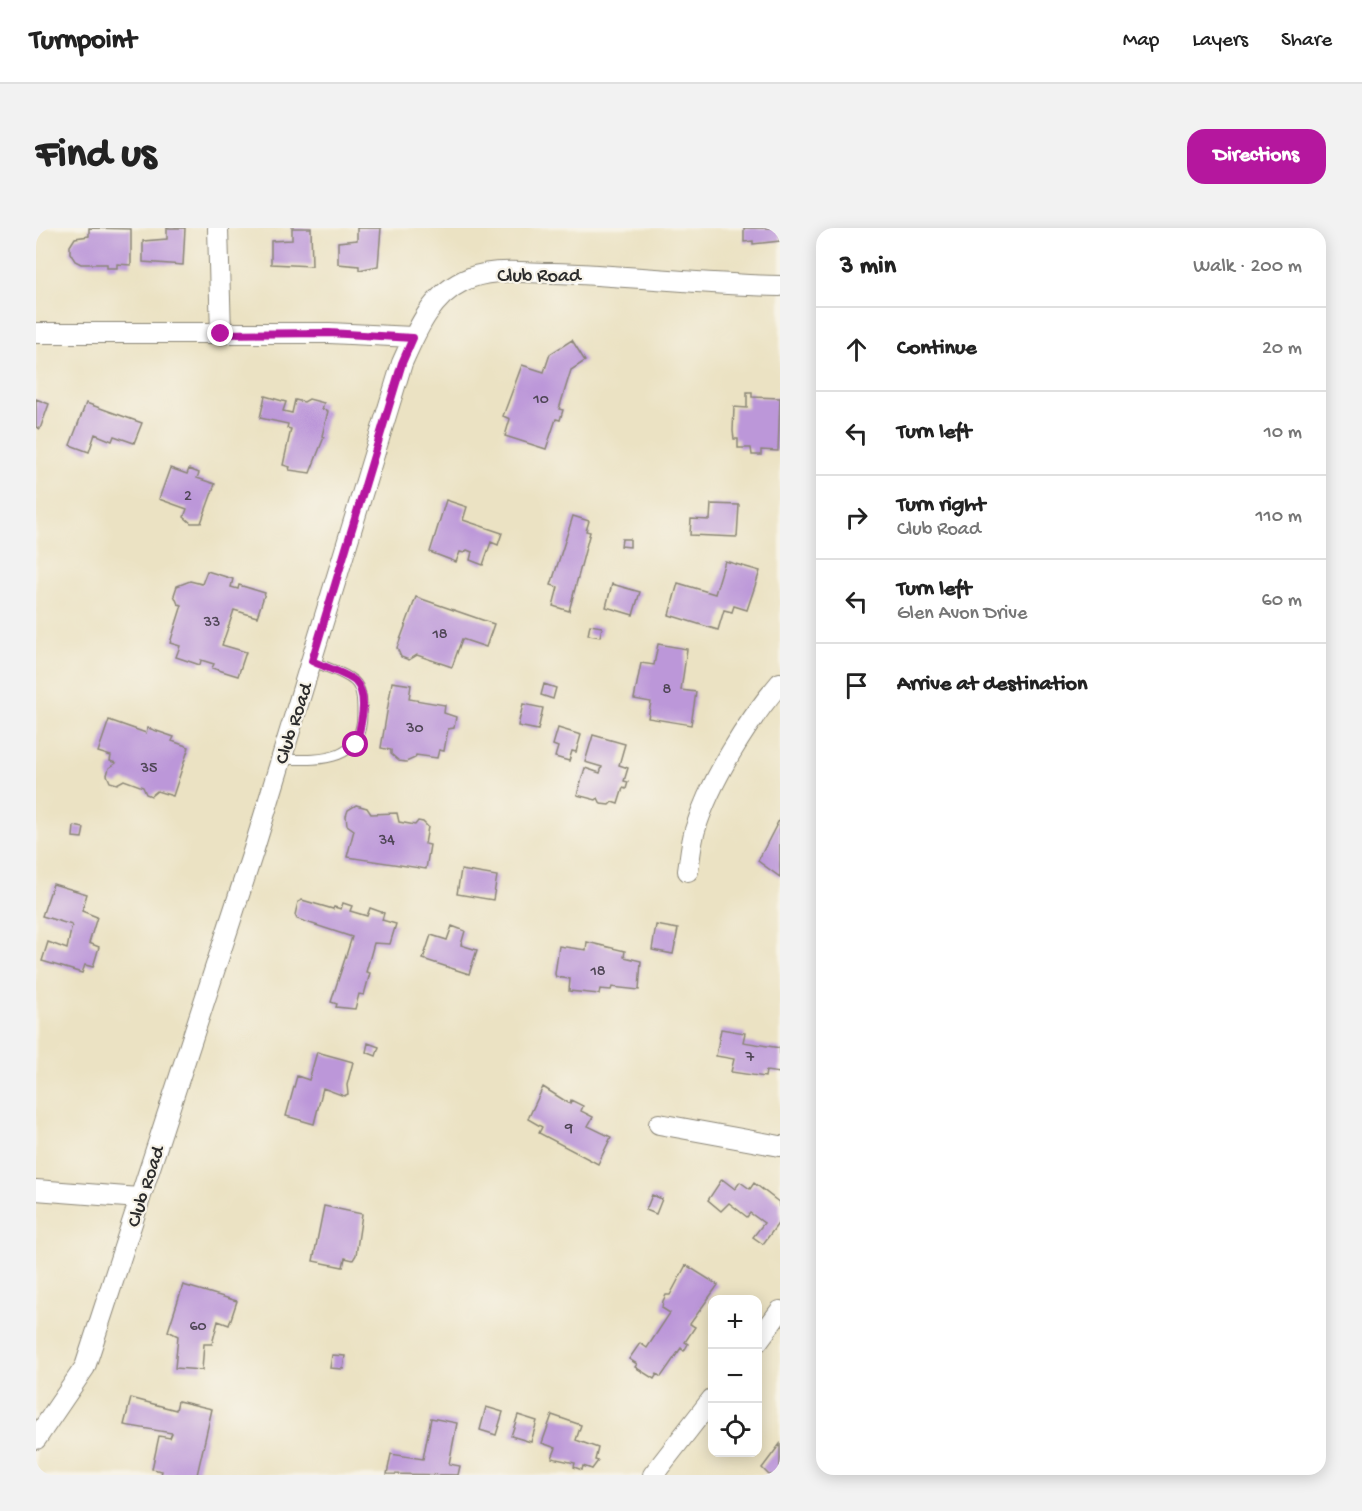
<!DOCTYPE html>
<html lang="en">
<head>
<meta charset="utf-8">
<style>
	body { margin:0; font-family:"Gochi Hand",sans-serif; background:#f2f2f2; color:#222 }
	.controls { position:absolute; right:18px; bottom:18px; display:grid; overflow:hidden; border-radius:12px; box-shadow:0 3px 15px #0003 }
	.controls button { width:54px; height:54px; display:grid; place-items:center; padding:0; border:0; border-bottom:2px solid #e0e0e0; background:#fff; color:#222; font:30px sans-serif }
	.stop { position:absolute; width:18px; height:18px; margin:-14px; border:4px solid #b5179e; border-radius:50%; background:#fff }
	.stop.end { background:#b5179e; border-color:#fff; box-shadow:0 2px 6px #0008 }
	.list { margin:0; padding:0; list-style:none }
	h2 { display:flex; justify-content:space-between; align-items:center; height:78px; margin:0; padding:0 24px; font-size:26px }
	h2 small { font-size:20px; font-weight:400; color:#767676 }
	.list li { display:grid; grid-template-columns:39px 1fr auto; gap:18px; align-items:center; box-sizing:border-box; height:84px; padding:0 24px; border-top:2px solid #e0e0e0 }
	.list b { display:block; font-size:22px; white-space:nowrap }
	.list p { margin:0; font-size:20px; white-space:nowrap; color:#767676 }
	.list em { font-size:20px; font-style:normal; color:#767676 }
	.icon { flex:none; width:33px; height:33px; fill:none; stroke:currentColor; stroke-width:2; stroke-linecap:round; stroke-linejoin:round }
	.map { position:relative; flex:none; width:744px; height:1247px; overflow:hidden; border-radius:18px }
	header { display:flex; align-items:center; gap:36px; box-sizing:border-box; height:84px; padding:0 30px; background:#fff; border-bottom:2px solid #e0e0e0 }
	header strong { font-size:28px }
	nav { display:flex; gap:33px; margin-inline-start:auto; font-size:21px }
	.intro { display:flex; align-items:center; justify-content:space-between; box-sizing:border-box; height:144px; padding:0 36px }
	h1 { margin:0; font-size:42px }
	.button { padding:15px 27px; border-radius:18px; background:#b5179e; color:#fff; font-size:21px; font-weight:700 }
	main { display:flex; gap:36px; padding:0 36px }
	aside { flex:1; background:#fff; border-radius:18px; box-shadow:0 3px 15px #0003 }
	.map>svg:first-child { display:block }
</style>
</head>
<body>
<header>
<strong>Turnpoint</strong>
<nav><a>Map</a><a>Layers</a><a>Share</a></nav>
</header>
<div class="intro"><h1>Find us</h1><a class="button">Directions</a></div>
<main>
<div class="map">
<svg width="744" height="1247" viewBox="0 0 744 1247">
	<rect width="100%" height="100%" fill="#f7f3e8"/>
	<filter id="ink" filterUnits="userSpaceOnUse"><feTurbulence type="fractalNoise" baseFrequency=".0167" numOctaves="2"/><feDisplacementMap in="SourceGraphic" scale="12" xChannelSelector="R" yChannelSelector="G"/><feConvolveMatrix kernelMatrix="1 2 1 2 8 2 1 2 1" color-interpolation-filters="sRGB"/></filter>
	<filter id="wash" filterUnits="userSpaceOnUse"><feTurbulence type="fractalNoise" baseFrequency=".008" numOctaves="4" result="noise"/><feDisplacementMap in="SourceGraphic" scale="24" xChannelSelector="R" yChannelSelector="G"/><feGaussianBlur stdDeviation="1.35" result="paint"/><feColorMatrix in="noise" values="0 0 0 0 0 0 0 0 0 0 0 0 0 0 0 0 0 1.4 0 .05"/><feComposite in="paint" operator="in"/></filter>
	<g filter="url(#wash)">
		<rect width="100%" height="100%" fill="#ebe2c3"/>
		<g id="blocks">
			<!-- building -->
			<path fill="#bc97d9" d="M53,0L95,1V37L81,36V40H71V36H45L39,33L34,25V18L39,10L53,8Z
				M131,0H149L147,37L107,34V13L131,11Z
				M256,0H275L276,38L235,36V13L256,12Z
				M321,0H345L342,38L323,42V38L302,36V14L321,12Z
				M708,0H744V13L717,16V13L708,14Z
				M536,112L549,133L535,142L523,181L527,182L524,192L520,191L510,221L469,208L474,191L467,188L486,137L508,144L514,126Z
				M711,164H716V169L744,170L742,223L725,222V227H716L715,220H702V211H698L697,203L698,179L711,180Z
				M229,168L250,174L247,183L256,185L259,172L268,174L273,171L288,175L286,181L292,183L286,208L288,209L274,245L253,242L254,239L247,237L255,201L251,200L252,196L224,190Z
				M0,171L13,176L4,201L0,199Z
				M50,175L106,195L98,215L78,208L76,213L59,206L53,224L34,217Z
				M134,240L151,246L153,241L163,245L161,250L179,256L165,295H155L148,289L151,281L123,271Z
				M410,272L431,279L427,292L466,305L462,317L455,314L447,337L434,332L436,324L431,322L428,325L424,324L420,334L394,324Z
				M675,276L703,277L701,309L654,307L655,291L674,292Z
				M537,288L553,293L550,303L554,304L533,383L517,378L522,359L515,357Z
				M586,311H594V319L585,318Z
				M689,333L724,343L711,382L698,378L696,384L688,382L682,402L633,387L642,355L679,366Z
				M171,343L197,351L195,359L202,361L203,357L229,365L221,389L198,382L195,391L186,417L210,424L202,448L176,440L178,436L165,432L164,437L140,429L144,418L134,415L146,377L142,376L138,367L141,358L154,353L166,356Z
				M576,356L604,364L597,387L570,379Z
				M380,369L458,396L450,419L426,411L416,439L381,427L373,432L365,429L361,420Z
				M554,397L566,399L564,409L552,407Z
				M622,416L651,421L645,462L660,464L655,497L612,490L615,474L598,471L605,435L618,437Z
				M356,454L375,457L373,471L409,477L408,485L420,489L418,500L412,501L408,523L403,522L401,530L380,527L379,530L370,534L363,533L355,526V522L345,520Z
				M508,456L520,460L517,471L505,467Z
				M487,476L507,480L502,502L482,498Z
				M73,492L110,505L112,500L138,509L136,513L153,519L137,568L121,563L115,568L110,566L107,559L88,552L81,556L74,554L71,547L73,540L80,535L74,533L75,528L62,524Z
				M522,500L545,507L540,524L536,523L533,533L519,529L522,519L517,517Z
				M557,507L589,516L583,537L592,540L588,553L592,554L590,561L587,560L582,576L576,574L573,577L565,576L562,570L560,572L541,567L549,540L564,545L566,539L549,534Z
				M320,577L331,580L335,586L361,585L363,594L379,597L382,593L387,594L392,599L389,616L394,617L390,641L311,629L318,602L311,597L310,588L312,582Z
				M744,590V649L722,633Z
				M38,598L48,600L46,610L37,609Z
				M425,642L461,648L457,672L421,666Z
				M17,656L51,666L46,683L61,689L53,715L63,719L57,739L49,737L46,745L6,733L12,714L31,721L36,697L6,688Z
				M266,672L297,681L298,679L305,681L307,675L316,678L314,683L331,688L334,680L348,685L346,692L360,696L354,716L338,715L330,744L334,745L328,767L323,766L319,781L300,779L301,776L295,774L316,709L261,691L259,687L262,674Z
				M620,697L642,701L637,726L616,722Z
				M416,698L429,703L425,717L441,722L433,746L387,731L395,707L411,712Z
				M551,714L589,723L588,729L605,733L603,762L576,759L575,762L564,761L563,766L533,763L534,751L520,749L519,746L523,718L550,722Z
				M685,801L709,805L707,814L744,820V845L730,843L729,849L695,844L698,831L680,828Z
				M332,815L343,819L340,828L330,824Z
				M281,824L317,834L311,857L312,866L308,868L287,860L278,896L250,888L261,848L273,852Z
				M507,859L534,876L535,872L547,878L545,883L557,889L552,898L575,909L562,936L503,905L506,899L492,891Z
				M686,951L699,961L704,954L714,961L718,955L744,975V993L727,1016L717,1009L728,995L714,985L711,989L693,975L685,983L672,972Z
				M616,967L626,971L620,986L610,982Z
				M288,978L326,986L320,1027L317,1032L309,1030L307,1039L277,1033Z
				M650,1037L682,1057L654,1096L659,1099L649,1114L652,1116L648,1123L645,1120L625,1149L621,1146L618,1151L599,1139L601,1136L593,1131L604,1115L611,1120L634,1085L626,1080L627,1073L630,1067H634Z
				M147,1057L201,1073L193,1097L182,1093L176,1116H168L166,1142L139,1140L142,1108L132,1103Z
				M296,1127L309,1128L307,1141L294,1140Z
				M95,1170L140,1182L142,1173L176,1181L161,1247H125L126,1243L116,1241L123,1208L134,1210L136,1205L88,1197Z
				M450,1179L467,1184L460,1207L444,1202Z
				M482,1187L501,1193L495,1214L475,1208Z
				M516,1187L545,1197L540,1212L562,1220L559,1232L562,1233L556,1241L547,1238L546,1242L538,1239L539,1235L516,1230L520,1220L506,1215Z
				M395,1190L421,1195L413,1236L424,1238L422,1247L351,1246L355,1226L387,1231Z
				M744,1216V1244L742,1247H733L726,1240Z"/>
		</g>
	</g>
	<g filter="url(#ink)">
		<use href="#blocks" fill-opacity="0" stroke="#8b8677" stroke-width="1.5"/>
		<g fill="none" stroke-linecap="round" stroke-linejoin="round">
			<defs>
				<path id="service" d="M244,531C283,532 327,536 326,484C326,474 326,460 318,453C308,444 288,439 276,433"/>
				<path id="minor" d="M182,0L185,106
					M0,105H293L377,109
					M652,643C654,630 655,615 659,602C674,553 711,494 744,455
					M623,896L744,918
					M0,962L103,970
					M722,1113L744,1083
					M0,1211L49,1139L217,624L366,135C380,104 394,69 427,53C454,39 487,45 517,45C592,47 668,57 744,58
					M617,1247L676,1171"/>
			</defs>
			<!-- service casing -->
			<use href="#service" stroke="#8b8677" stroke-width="11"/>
			<!-- minor casing -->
			<use href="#minor" stroke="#8b8677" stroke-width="22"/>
			<!-- service -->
			<use href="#service" stroke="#fff" stroke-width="9"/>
			<!-- minor -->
			<use href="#minor" stroke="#fff" stroke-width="20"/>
		</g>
	</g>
	<g fill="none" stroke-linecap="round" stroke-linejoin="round" filter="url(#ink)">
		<!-- route -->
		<path stroke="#b5179e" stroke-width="8" d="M185,106L293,105L377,110L366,135L276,433C286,438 311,446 319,453C334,468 324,499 320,517"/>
	</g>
	<g text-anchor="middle" stroke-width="4.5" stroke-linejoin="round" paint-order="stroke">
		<!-- number labels -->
		<g font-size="16" fill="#4f4656">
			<text x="505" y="175">10</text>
			<text x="152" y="272">2</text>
			<text x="176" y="398">33</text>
			<text x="404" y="410">18</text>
			<text x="631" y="465">8</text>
			<text x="379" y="504">30</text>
			<text x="113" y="544">35</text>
			<text x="351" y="616">34</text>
			<text x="562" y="747">18</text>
			<text x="714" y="833">7</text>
			<text x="533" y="904">9</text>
			<text x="162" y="1102">60</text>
		</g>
		<!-- street labels -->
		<g font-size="20" fill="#2b2b2b" stroke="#f7f3e8">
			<text x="503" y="53">Club Road</text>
			<text transform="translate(256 495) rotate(-72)" y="7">Club Road</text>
			<text transform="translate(108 958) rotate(-72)" y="7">Club Road</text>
		</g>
	</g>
</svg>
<div class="controls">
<button>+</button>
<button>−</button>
<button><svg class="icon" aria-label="locate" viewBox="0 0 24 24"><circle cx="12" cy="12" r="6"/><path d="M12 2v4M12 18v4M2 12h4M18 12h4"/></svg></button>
</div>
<div class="stop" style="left:320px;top:517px"></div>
<div class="stop end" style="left:185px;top:106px"></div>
</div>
<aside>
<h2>3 min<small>Walk · 200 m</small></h2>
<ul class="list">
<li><svg class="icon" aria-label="ahead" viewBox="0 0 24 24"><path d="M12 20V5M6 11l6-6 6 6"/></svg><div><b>Continue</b></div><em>20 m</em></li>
<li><svg class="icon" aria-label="left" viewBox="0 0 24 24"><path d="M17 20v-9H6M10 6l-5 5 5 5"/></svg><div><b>Turn left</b></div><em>10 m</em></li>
<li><svg class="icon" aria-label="right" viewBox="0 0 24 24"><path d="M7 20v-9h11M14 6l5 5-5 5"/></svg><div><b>Turn right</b><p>Club Road</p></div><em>110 m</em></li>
<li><svg class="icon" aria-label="left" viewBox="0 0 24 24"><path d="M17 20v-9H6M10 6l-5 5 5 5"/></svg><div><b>Turn left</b><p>Glen Avon Drive</p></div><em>60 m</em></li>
<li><svg class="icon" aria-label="arrive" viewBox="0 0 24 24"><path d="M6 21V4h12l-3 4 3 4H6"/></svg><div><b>Arrive at destination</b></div></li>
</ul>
</aside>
</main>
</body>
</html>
